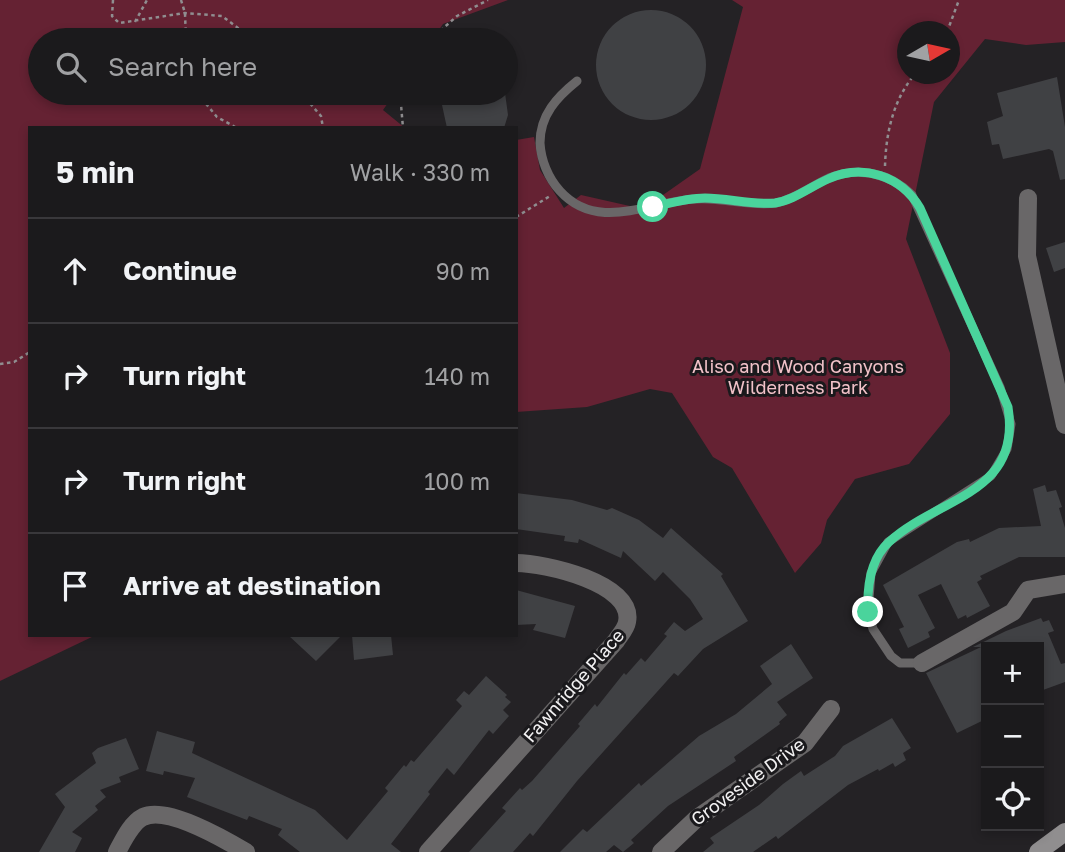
<!DOCTYPE html>
<html lang="en">
<head>
<meta charset="utf-8">
<style>
	body { margin:0; font-family:"Golos Text",sans-serif; background:#282729; color:#f1f3f6 }
	.controls { position:absolute; right:21px; bottom:21px; display:grid; overflow:hidden; border-radius:0px; box-shadow:0 4px 10px #0003 }
	.controls button { width:63px; height:63px; display:grid; place-items:center; padding:0; border:0; border-bottom:2px solid #39383b; background:#1b1a1c; color:#f1f3f6; font:35px sans-serif }
	.compass { position:absolute; left:897px; top:21px; width:63px; height:63px; border-radius:50%; background:#1b1a1c; box-shadow:0 4px 10px #0003; rotate:81deg }
	.stop { position:absolute; width:21px; height:21px; margin:-16px; border:5px solid #4ad49c; border-radius:50%; background:#fff }
	.stop.end { background:#4ad49c; border-color:#fff; box-shadow:0 2px 7px #0008 }
	.list { margin:0; padding:0; list-style:none }
	h2 { display:flex; justify-content:space-between; align-items:center; height:91px; margin:0; padding:0 28px; font-size:30px }
	h2 small { font-size:23px; font-weight:400; color:#a0a1a3 }
	.list li { display:grid; grid-template-columns:46px 1fr auto; gap:21px; align-items:center; box-sizing:border-box; height:105px; padding:0 28px; border-top:2px solid #39383b }
	.list b { display:block; font-size:26px; white-space:nowrap }
	.list em { font-size:23px; font-style:normal; color:#a0a1a3 }
	.icon { flex:none; width:38px; height:38px; fill:none; stroke:currentColor; stroke-width:2; stroke-linecap:round; stroke-linejoin:round }
	.map { position:relative; flex:none; width:1065px; height:852px; overflow:hidden }
	.search { position:absolute; background:#1b1a1c; box-shadow:0 4px 10px #0003; left:28px; top:28px; width:490px; height:77px; display:flex; align-items:center; gap:18px; box-sizing:border-box; padding:0 24px; border-radius:38px; color:#a0a1a3; font-size:26px }
	.panel { position:absolute; background:#1b1a1c; box-shadow:0 4px 10px #0003; left:28px; top:126px; width:490px; height:511px; border-radius:0px }
	.map>svg:first-child { display:block }
</style>
</head>
<body>
<div class="map">
<svg width="1065" height="852" viewBox="0 0 1065 852">
	<rect width="100%" height="100%" fill="#242225"/>
	<!-- green -->
	<path fill="#652233" fill-rule="evenodd" d="M0,0H508L443,24L432,40H40V93H395L383,110L405,128H30V635H96L0,681Z
		M732,0H1065V42L1026,45L985,39L934,102L906,239L950,353V414L909,464L855,479L827,520L821,543L795,573L732,468L713,457L672,393L650,389L587,407L516,412V140L534,137L540,170L564,208L581,195L643,209L700,169L743,7ZM908,32H950V74H908Z"/>
	<!-- building -->
	<path fill="#404144" d="M596 65a55 55 0 1 1 110 0a55 55 0 1 1-110 0Z
		M1057,77L1065,127V179L1060,180L1053,151L1049,149L1003,159L999,144L992,145L987,122L1003,116L997,93Z
		M446,93H505L508,115L504,128H447L442,105Z
		M1065,242V268L1054,272L1046,248Z
		M1045,485L1047,492L1056,490L1062,507L1059,508L1065,528V557H1019L980,576L982,579L977,582L990,606L967,618L966,615L958,619L941,584L918,595L935,628L928,632L930,637L908,648L899,629L904,627L883,585L957,542L969,539L970,542L999,528L1041,526L1033,489Z
		M516,493L572,500L607,510L612,508L639,520L663,538L671,528L723,574L721,576L748,621L703,649L678,676L674,673L577,781L533,836L530,833L513,852H469L506,811L502,808L520,788L522,790L532,781L580,726L578,724L595,704L597,707L624,673L626,675L641,658L645,662L667,636L664,634L674,622L685,631L703,619L690,599L663,572L655,581L623,551L621,558L579,539L578,543L564,541L565,536L516,529Z
		M516,590L575,606L565,638L533,630L536,624L516,625Z
		M1041,618L1043,622L1049,620L1054,631L1048,633L1061,664L1065,663V682L1043,690L1039,679V647H986V719L957,733L926,673L981,647H973L1006,631Z
		M288,635H342L316,661Z
		M352,635H391L393,655L354,660Z
		M791,644L813,678L777,702L787,715L779,722L780,724L734,757L736,761L668,806L631,840L634,843L623,852L614,845L606,852H560L583,829L587,832L639,783L641,786L699,736L736,714L772,684L760,666Z
		M486,676L507,695L505,697L511,702L503,710L509,716L493,734L489,730L454,775L447,768L428,792L430,794L391,844L401,852H300L278,835L282,829L249,816L247,820L187,797L195,778L164,771L163,775L146,771L157,731L195,742L192,753L315,810L347,840L388,791L385,788L404,765L406,767L411,760L414,762L462,706L456,700L464,691L469,695Z
		M892,718L911,748L903,753L906,760L895,767L893,763L879,771L878,769L848,785L778,839L776,836L753,852H703L714,843L710,838L759,805L783,784L801,771L804,776L835,756L843,746Z
		M126,738L139,769L119,777L121,782L100,790L106,797L95,806L98,810L72,832L82,838L75,852H39L65,807L55,794L96,763L92,753L98,748Z"/>
	<g fill="none" stroke-linecap="round" stroke-linejoin="round">
		<!-- path -->
		<path stroke="#908e90" stroke-width="2.5" stroke-dasharray="3.5 3.5" stroke-linecap="butt" d="M113,0L112,16L119,23L185,13L222,16L242,31L258,33L273,40
			M181,0L185,13L186,40
			M135,22L147,0
			M947,32L959,0
			M430,40L457,16L488,0
			M197,93L217,117L237,128
			M301,93L321,116L323,128
			M400,93L403,128
			M885,166C886,133 893,100 915,74
			M516,217L550,196
			M0,364L14,362L30,352"/>
		<!-- service -->
		<path stroke="#696768" stroke-width="9" d="M577,81C557,97 540,115 540,143C541,160 548,178 560,191C598,233 650,201 696,199C722,197 750,207 776,203C795,199 811,186 829,178C858,166 890,173 912,195L1000,387L1011,424L1007,449L991,476L888,542L871,573L868,612L873,629L891,656L900,663H922"/>
		<!-- minor -->
		<path stroke="#696768" stroke-width="18" d="M1028,198L1027,256L1065,425
			M922,663L1013,612L1028,590L1065,584
			M117,852C123,841 131,823 143,817C167,806 224,839 246,852
			M428,852L616,641C619,636 626,629 627,622C635,583 544,563 516,563
			M661,852L696,819L805,743L831,709"/>
		<!-- secondary -->
		<path stroke="#908e8f" stroke-width="18" d="M1038,852L1065,832"/>
	</g>
	<g fill="none" stroke-linecap="round" stroke-linejoin="round">
		<!-- route -->
		<path stroke="#4ad49c" stroke-width="9" d="M653,207C670,203 688,198 705,198C728,198 752,205 775,203C794,200 810,187 828,179C863,163 901,176 920,208L1008,407C1022,495 938,497 889,542C870,559 867,589 868,612"/>
	</g>
	<g text-anchor="middle" stroke-width="6" stroke-linejoin="round" paint-order="stroke">
		<!-- park labels -->
		<g font-size="18" fill="#f2c2c9" stroke="#1a191c">
			<text x="798" y="373">Aliso and Wood Canyons<tspan x="798" dy="21">Wilderness Park</tspan></text>
		</g>
		<!-- street labels -->
		<g font-size="18" fill="#f2f1f2" stroke="#1a191c">
			<text transform="translate(574 686) rotate(-49)" y="6">Fawnridge Place</text>
			<text transform="translate(748 782) rotate(-36)" y="6">Groveside Drive</text>
		</g>
	</g>
</svg>
<div class="controls">
<button>+</button>
<button>−</button>
<button><svg class="icon" aria-label="locate" viewBox="0 0 24 24"><circle cx="12" cy="12" r="6"/><path d="M12 2v4M12 18v4M2 12h4M18 12h4"/></svg></button>
</div>
<svg class="compass" viewBox="-18 -18 36 36"><path d="M0-13l5 13h-10z" fill="#e53935"/><path d="M0 13l5-13h-10z" fill="#a0a1a3"/></svg>
<div class="stop" style="left:653px;top:207px"></div>
<div class="stop end" style="left:868px;top:612px"></div>
<div class="search"><svg class="icon" aria-label="search" viewBox="0 0 24 24"><circle cx="10" cy="10" r="6"/><path d="M15 15l6 6"/></svg>Search here</div>
<section class="panel">
<h2>5 min<small>Walk · 330 m</small></h2>
<ul class="list">
<li><svg class="icon" aria-label="ahead" viewBox="0 0 24 24"><path d="M12 20V5M6 11l6-6 6 6"/></svg><div><b>Continue</b></div><em>90 m</em></li>
<li><svg class="icon" aria-label="right" viewBox="0 0 24 24"><path d="M7 20v-9h11M14 6l5 5-5 5"/></svg><div><b>Turn right</b></div><em>140 m</em></li>
<li><svg class="icon" aria-label="right" viewBox="0 0 24 24"><path d="M7 20v-9h11M14 6l5 5-5 5"/></svg><div><b>Turn right</b></div><em>100 m</em></li>
<li><svg class="icon" aria-label="arrive" viewBox="0 0 24 24"><path d="M6 21V4h12l-3 4 3 4H6"/></svg><div><b>Arrive at destination</b></div></li>
</ul>
</section>
</div>
</body>
</html>
